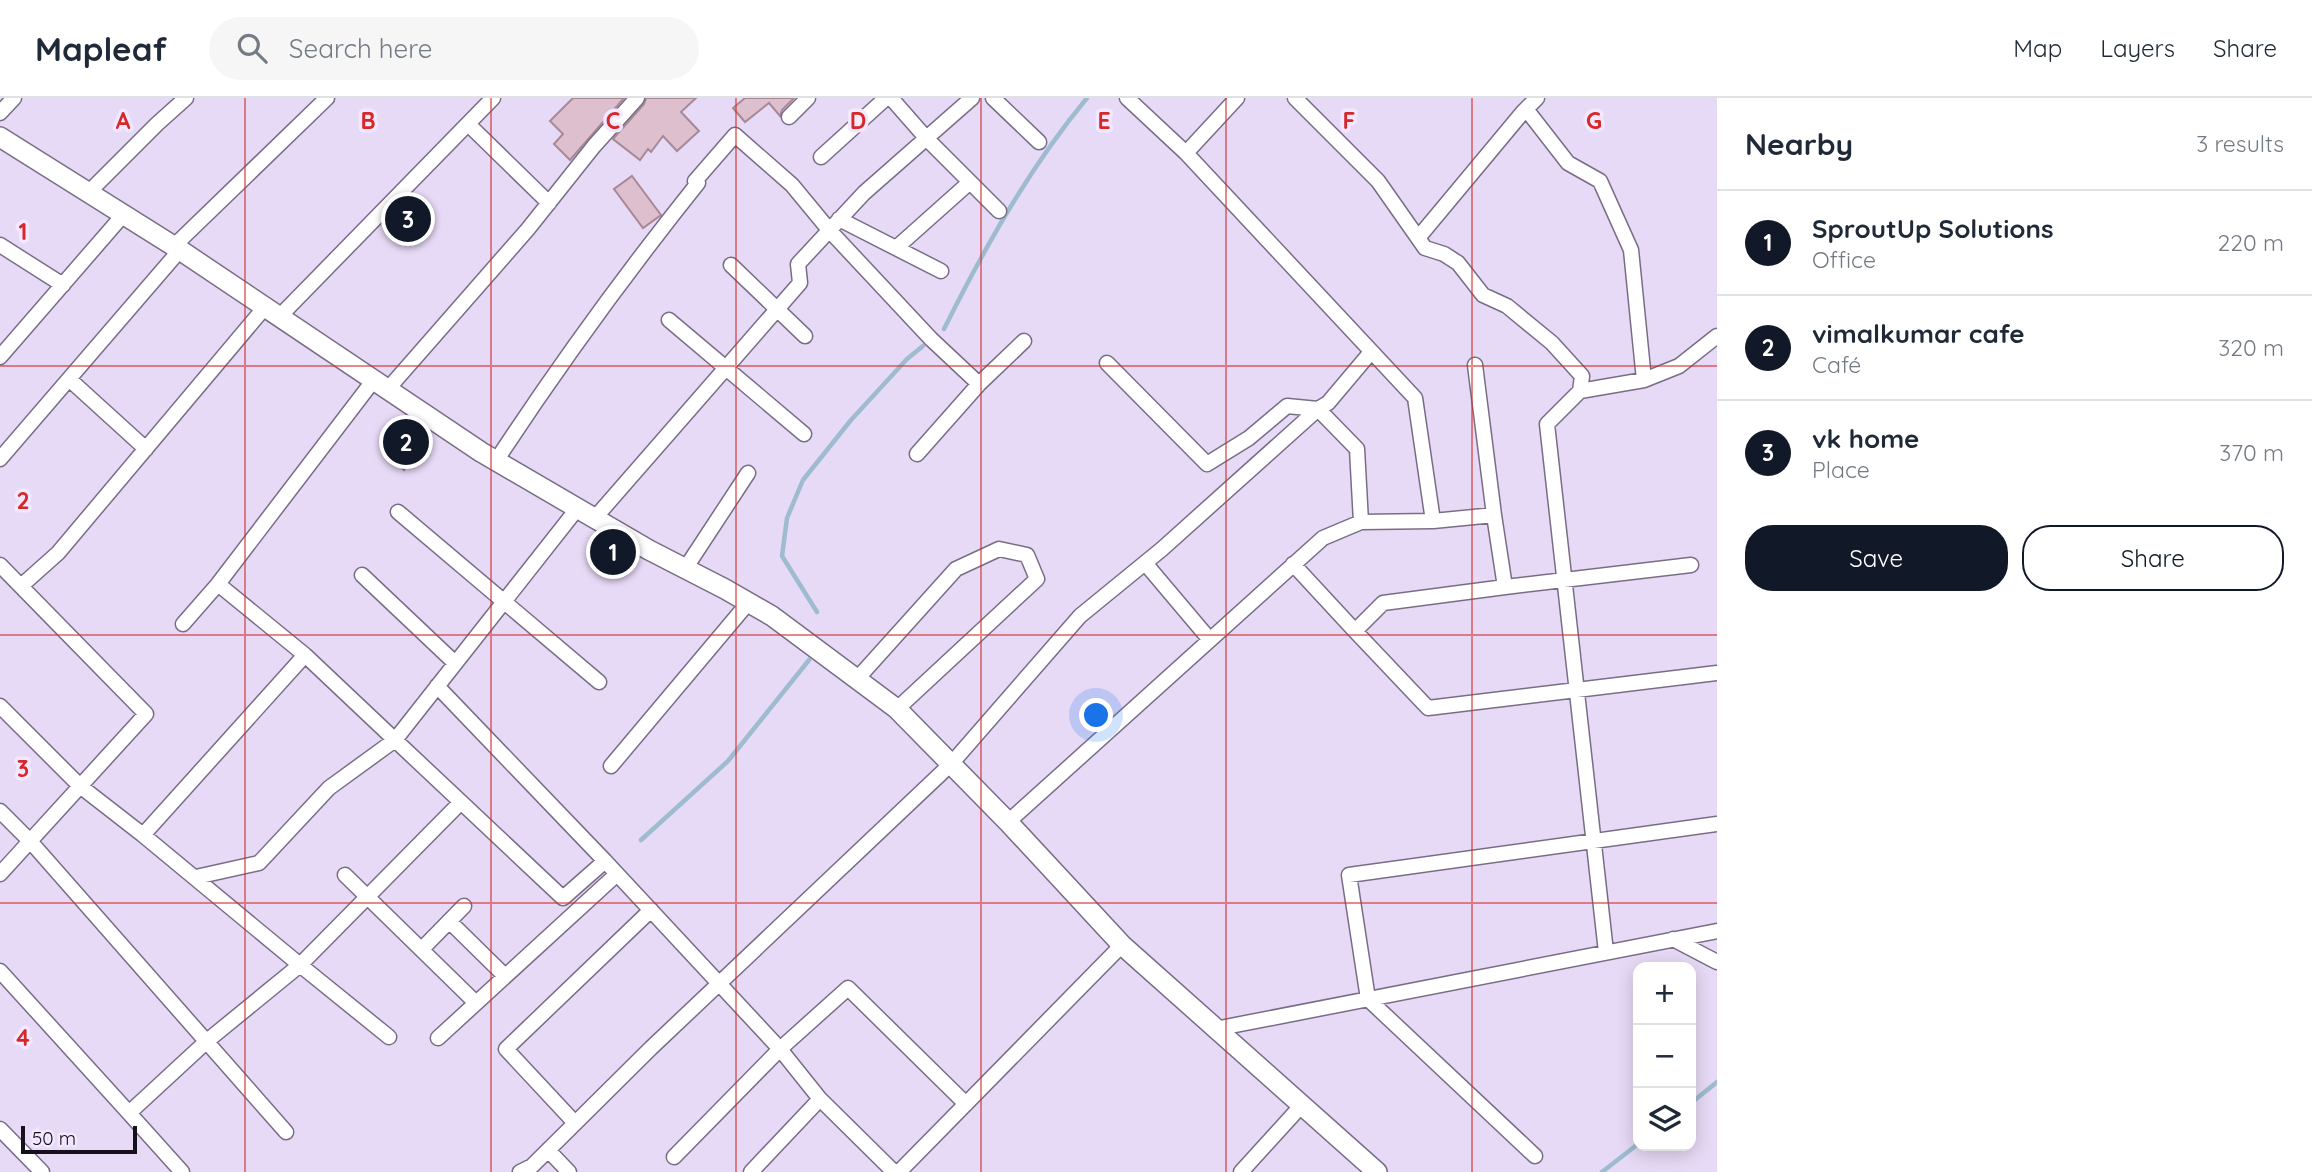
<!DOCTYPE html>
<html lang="en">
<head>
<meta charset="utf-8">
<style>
	body { margin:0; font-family:Quicksand,sans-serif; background:#f6f6f7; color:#1f2937 }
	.controls { position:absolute; right:21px; bottom:21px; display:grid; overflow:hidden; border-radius:14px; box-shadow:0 4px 18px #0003 }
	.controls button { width:63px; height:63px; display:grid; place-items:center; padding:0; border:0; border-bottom:2px solid #e0e1e3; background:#fff; color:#1f2937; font:35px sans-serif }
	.scale { position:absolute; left:21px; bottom:18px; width:116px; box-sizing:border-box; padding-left:7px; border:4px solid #15111a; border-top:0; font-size:19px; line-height:24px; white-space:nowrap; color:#15111a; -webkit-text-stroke:5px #f3e8ff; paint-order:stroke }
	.you { position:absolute; left:1097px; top:618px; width:24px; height:24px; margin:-18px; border:5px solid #fff; border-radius:50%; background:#1a73e8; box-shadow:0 0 0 10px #1a73e833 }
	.badge { display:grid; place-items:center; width:46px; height:46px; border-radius:50%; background:#111827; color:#fff; font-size:23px; font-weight:700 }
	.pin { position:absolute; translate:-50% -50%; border:4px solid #fff; box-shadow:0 2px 7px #0006 }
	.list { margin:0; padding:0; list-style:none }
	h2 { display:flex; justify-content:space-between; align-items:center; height:91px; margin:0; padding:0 28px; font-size:30px }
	h2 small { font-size:23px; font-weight:400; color:#747a83 }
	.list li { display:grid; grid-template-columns:46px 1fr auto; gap:21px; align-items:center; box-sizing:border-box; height:105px; padding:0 28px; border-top:2px solid #e0e1e3 }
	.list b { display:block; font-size:26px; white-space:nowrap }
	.list p { margin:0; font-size:23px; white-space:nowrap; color:#747a83 }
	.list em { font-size:23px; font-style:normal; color:#747a83 }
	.actions { display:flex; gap:14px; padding:21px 28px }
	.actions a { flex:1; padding:16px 0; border:2px solid #111827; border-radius:28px; text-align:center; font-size:24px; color:#111827 }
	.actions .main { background:#111827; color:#fff }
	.icon { flex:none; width:38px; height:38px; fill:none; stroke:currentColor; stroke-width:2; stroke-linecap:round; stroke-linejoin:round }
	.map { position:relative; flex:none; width:1717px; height:1074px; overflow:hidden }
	header { display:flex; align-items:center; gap:42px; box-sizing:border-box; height:98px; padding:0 35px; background:#fff; border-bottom:2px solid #e0e1e3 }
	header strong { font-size:33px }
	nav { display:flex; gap:38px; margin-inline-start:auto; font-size:24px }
	.search { width:490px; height:63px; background:#f6f6f7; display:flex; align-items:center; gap:18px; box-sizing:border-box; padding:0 24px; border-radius:38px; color:#747a83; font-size:26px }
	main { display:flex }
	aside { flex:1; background:#fff }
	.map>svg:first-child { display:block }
</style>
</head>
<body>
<header>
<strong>Mapleaf</strong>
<div class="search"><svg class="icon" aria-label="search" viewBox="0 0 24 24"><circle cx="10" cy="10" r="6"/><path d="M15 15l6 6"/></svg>Search here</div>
<nav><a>Map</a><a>Layers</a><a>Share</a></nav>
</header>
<main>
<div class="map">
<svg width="1717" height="1074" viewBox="0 0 1717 1074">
	<rect width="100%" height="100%" fill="#e7daf6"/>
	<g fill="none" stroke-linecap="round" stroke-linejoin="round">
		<!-- stream -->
		<path stroke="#9ebbd0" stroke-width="4.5" d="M944,231C984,151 1029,70 1087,0
			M817,514L782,458L787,420L803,382L851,322L907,261L923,248
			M641,742L728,663L809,562
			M1691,1005L1717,984
			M1602,1074L1638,1046"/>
	</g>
	<!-- building -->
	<path fill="#debfce" stroke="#a68997" stroke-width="2" d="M573,0H624L570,62L554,46L563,36L550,23Z
		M646,0H696L681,14L699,33L677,53L663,38L651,54L648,51L640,62L613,41L644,6Z
		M745,0H794L782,12L780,18L769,5L745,24L733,10Z
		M632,78L661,117L643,130L614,91Z
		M405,104L429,124L412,140L390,120Z
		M406,318L430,335L404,372L382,354Z"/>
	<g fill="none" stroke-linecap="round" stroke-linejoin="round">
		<defs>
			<path id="minor" d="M891,0L927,41L999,113
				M993,0L1039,44
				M1127,0L1186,55L1415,300L1433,423L1494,417L1505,489L1383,505L1355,533L1293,466
				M1295,0L1378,83L1425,150L1444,156L1458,165L1483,197L1507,208L1552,245L1582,278L1580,293L1547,326L1606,854
				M1526,11L1568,65L1600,83L1631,152L1644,282
				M0,15L14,0
				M789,19L808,0
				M468,26L549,105
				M1186,55L1237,0
				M821,59L886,0
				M89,94L157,26L186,0
				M839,121L941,173
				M1418,140L1523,14L1537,0
				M0,147L63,187
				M174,148L327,0
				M896,150L970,84
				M731,167L805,238
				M279,219L493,0
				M669,222L804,336
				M0,259L124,116
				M1107,265L1207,366L1249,340L1287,308L1318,311L1328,305L1371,254
				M1475,267L1494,417
				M69,281L146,351
				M387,292L528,131L594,48L637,0
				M1580,293L1644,282L1679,268L1717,238
				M917,356L979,286L1024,243
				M0,361L180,152
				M496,363C559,267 626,175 698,85L695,83L735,37L792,87L830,133L931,241L979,286
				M398,414L599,584
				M594,421L800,185L798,166L864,95L972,0
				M1145,465L1210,542
				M0,467L146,616L0,776
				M685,471L748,375
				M362,477L455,565
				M218,486L305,557
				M21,488L58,455L265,209
				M1505,489L1691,467
				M183,526L218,486L373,283
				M1355,533L1428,610L1717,575
				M857,581L956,471L999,451L1027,457L1037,481L897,611
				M437,588L605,763
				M0,608L80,688L143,737L305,557L395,642L577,411
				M611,668L748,505
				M0,713L30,743L286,1034
				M1008,724L1323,440L1361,424L1433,423
				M143,737L300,867L461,704
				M345,777L476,905
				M196,779L259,765L329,690L395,642L563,800L605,763L780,951L820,1001
				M449,823L505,878
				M1673,841L1717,864
				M422,851L464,808
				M0,873L129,1015L207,943L300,867L389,939
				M1215,931L1717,833
				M438,940L617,776
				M129,1015L182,1074
				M575,1025L506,951L651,812
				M0,1031L42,1074
				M548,1052L569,1074
				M1535,1058L1368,901L1349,777L1717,726
				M674,1059L780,951L848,890L966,1006
				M520,1074L532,1068L651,950L951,666L1080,518L1162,451L1318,311L1357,351L1361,424
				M751,1074L820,1001L894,1074
				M899,1074L1122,847
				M1241,1074L1301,1008"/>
			<path id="secondary" d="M0,39L180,152L481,354L649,452L725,491L772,518L897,611L1008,724L1122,847L1377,1074"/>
		</defs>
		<!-- minor casing -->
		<use href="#minor" stroke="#796d86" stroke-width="17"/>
		<!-- secondary casing -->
		<use href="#secondary" stroke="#796d86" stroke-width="22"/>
		<!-- minor -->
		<use href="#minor" stroke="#fff" stroke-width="14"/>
		<!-- secondary -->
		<use href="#secondary" stroke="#fff" stroke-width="19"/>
	</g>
	<!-- grid -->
	<path fill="none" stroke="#d62828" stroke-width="2" stroke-opacity="0.55" d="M245,0V1074M491,0V1074M736,0V1074M981,0V1074M1226,0V1074M1472,0V1074M0,268H1717M0,537H1717M0,805H1717"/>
	<g font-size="23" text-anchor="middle" font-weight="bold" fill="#d62828" stroke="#f3e8ff" stroke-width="7" stroke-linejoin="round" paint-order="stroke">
		<text x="123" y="31">A</text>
		<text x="368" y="31">B</text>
		<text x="613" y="31">C</text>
		<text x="858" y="31">D</text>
		<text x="1104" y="31">E</text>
		<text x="1349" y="31">F</text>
		<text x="1594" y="31">G</text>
		<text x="23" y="142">1</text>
		<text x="23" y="411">2</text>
		<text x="23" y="679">3</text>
		<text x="23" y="948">4</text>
	</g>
</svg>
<div class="controls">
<button>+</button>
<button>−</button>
<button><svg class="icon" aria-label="layers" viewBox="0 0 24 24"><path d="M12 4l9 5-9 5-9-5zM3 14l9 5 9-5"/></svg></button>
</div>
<div class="scale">50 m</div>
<div class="you"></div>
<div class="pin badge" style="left:613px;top:454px">1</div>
<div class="pin badge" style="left:406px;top:344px">2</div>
<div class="pin badge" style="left:408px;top:121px">3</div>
</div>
<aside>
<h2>Nearby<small>3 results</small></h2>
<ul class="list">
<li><span class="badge">1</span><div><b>SproutUp Solutions</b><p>Office</p></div><em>220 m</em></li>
<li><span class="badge">2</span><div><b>vimalkumar cafe</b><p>Café</p></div><em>320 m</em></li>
<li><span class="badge">3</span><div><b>vk home</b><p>Place</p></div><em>370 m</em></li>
</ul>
<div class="actions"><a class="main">Save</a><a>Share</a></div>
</aside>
</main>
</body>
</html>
